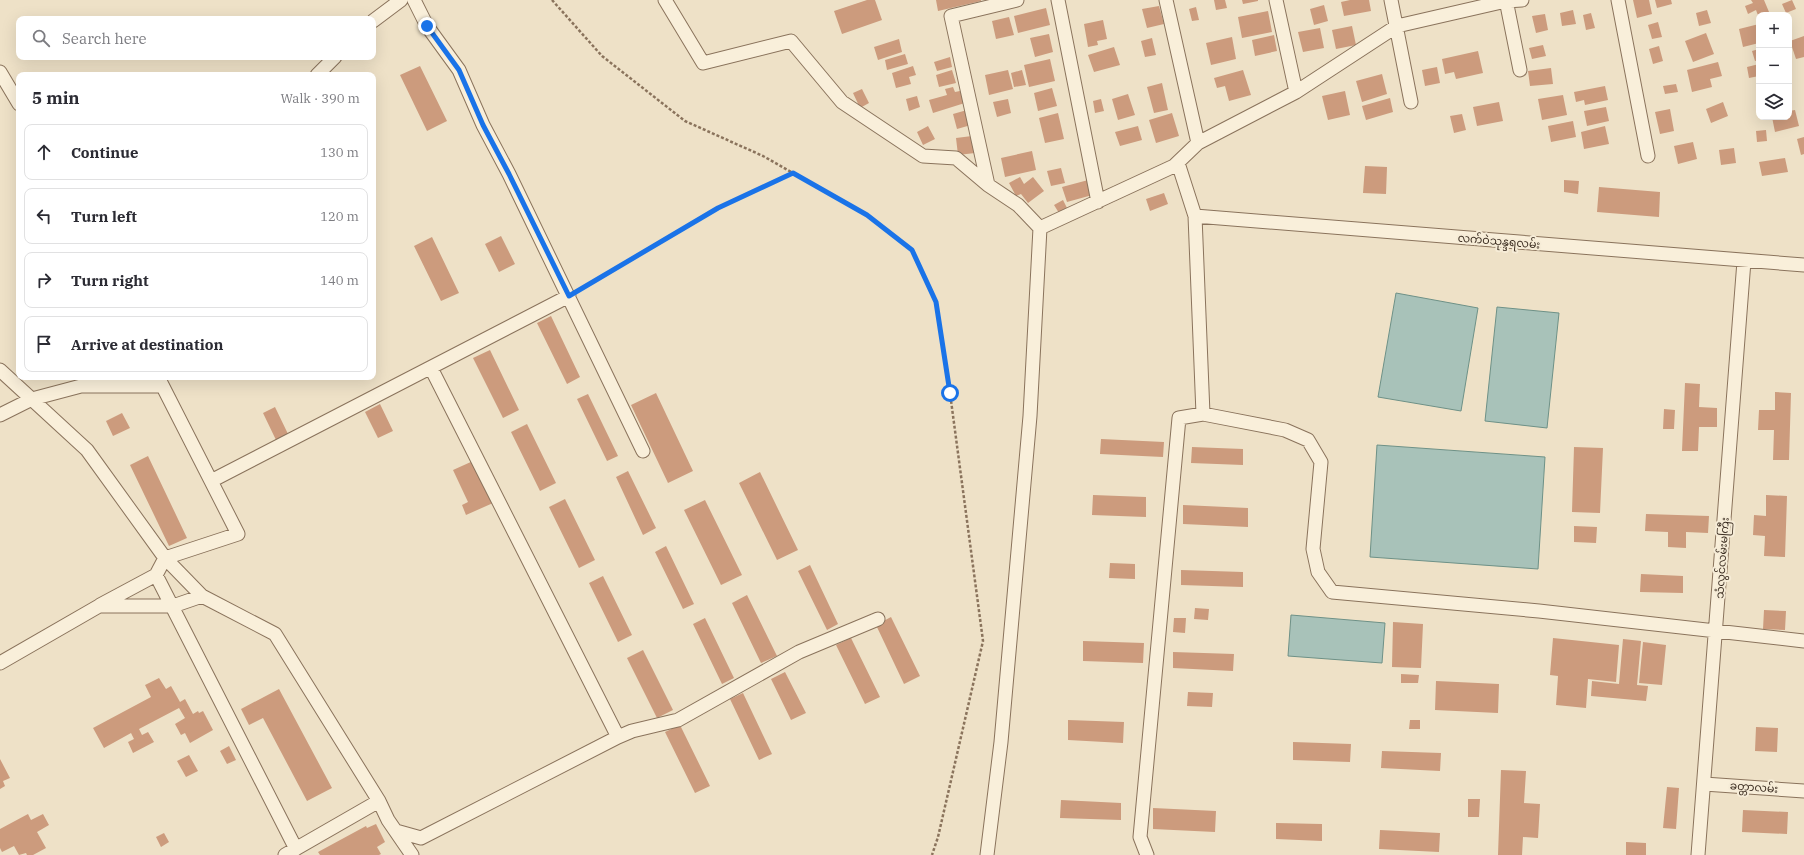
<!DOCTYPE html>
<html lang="en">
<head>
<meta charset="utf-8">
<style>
	body { margin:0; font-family:"IBM Plex Serif","Noto Sans Myanmar",serif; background:#f7f7f7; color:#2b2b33 }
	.controls { position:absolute; right:12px; top:12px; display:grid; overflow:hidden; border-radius:8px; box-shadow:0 4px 16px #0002 }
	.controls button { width:36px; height:36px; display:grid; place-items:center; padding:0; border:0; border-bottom:1px solid #e1e1e2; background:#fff; color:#2b2b33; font:20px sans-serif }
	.stop { position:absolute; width:12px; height:12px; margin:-9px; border:3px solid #1a73e8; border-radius:50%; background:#fff }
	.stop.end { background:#1a73e8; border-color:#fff; box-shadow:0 1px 4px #0008 }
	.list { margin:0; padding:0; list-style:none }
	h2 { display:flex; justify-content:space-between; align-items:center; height:52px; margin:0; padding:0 16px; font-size:17px }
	h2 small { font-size:13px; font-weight:400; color:#7c7c81 }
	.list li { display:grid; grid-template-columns:26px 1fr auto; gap:12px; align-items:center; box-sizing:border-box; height:56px; margin:0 8px 8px; padding:0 8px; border:1px solid #e1e1e2; border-radius:8px }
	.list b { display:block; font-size:15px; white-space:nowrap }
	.list em { font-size:13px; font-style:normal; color:#7c7c81 }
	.icon { flex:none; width:22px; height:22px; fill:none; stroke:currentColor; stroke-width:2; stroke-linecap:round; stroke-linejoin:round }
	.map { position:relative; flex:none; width:1804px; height:855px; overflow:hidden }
	.search { position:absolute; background:#fff; box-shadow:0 4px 16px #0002; left:16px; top:16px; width:360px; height:44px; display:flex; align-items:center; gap:10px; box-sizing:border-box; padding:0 14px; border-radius:8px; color:#7c7c81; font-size:15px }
	.panel { position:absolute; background:#fff; box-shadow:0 4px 16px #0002; left:16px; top:72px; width:360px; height:308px; border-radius:8px }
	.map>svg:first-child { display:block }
</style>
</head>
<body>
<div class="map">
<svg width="1804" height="855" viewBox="0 0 1804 855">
	<rect width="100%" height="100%" fill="#eee1c7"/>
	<!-- water -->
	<path fill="#a8c2b9" stroke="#6e9187" d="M1396,293L1478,308L1461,411L1378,397Z
		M1497,307L1559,313L1547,428L1485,421Z
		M1377,445L1545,457L1538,569L1370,557Z
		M1291,615L1385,623L1382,663L1288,656Z"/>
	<!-- building -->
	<path fill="#cc9b7d" d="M867,0H875L882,20L842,34L834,11Z
		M936,0H981V1L938,11Z
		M1214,0H1225L1227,8L1216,10Z
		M1242,0H1258V1L1243,4Z
		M1350,0H1369L1371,11L1344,16L1341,2Z
		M1633,0H1649L1652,14L1637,18Z
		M1655,0H1671L1672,4L1657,8Z
		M1751,0H1764L1769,12L1759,15V18L1756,10L1748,14L1745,6L1753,3Z
		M1792,0L1796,9L1786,13L1782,4Z
		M1324,5L1328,21L1314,25L1310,9Z
		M1159,6L1164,24L1147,28L1142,9Z
		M1196,7L1199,20L1192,21L1189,9Z
		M1046,8L1050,25L1018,33L1014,16Z
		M1573,10L1576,24L1562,26L1560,13Z
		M1707,10L1711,23L1699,26L1696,13Z
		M1268,11L1272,32L1242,38L1238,17Z
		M1591,13L1595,28L1586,30L1583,15Z
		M1545,14L1548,30L1536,33L1532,16Z
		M1009,17L1014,35L996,39L992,21Z
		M1103,20L1107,39L1097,41L1098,45L1088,47L1084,24Z
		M1658,22L1662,37L1652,39L1648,25Z
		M1759,24V43L1743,47L1739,29Z
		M1352,26L1356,45L1336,49L1332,30Z
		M1320,28L1324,48L1303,52L1298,32Z
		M1706,33L1714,54L1693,62L1685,41Z
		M1049,34L1053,52L1035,57L1030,38Z
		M1274,35L1277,51L1255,56L1252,40Z
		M1804,36V57L1796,59L1790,41Z
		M1232,37L1236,59L1211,65L1206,43Z
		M1152,38L1156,55L1145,57L1141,41Z
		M899,39L902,52L878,60L874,47Z
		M1543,45L1546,56L1532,59L1529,48Z
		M1659,46L1663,61L1653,64L1649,49Z
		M1114,47L1120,65L1094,72L1088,55Z
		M1759,49V60L1755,61L1752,51Z
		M1478,51L1483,73L1456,79L1454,72L1445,74L1442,59Z
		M905,54L908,64L887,70L885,60Z
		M950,57L952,67L937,71L934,62Z
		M1050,59L1055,81L1029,87L1024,65Z
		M1718,62L1722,76L1710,79L1712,87L1692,92L1687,70Z
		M1759,64V76L1749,78L1747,67Z
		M420,66L447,121L427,131L400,75Z
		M913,66L916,75L909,77L911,84L896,88L892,73Z
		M1437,67L1440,83L1425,86L1422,70Z
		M1551,68L1553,84L1530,86L1528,71Z
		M952,70L956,83L939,87L936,75Z
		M1008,70L1013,89L989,95L985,75Z
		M1022,70L1026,85L1014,87L1011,73Z
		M1243,70L1251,95L1229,101L1225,86L1217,88L1214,78Z
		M1382,74L1387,94L1362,102L1356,81Z
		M1162,83L1168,110L1154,113L1147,87Z
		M1676,84L1678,92L1665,94L1663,86Z
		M1605,86L1608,100L1585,105L1584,100L1576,102L1574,92Z
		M953,87L955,92L965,90L968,102L933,113L929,100L947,95L945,89Z
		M1052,88L1057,106L1038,111L1034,93Z
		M862,89L869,103L860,108L853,93Z
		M1345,91L1350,115L1328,120L1322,96Z
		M1128,94L1135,115L1118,120L1112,99Z
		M1563,95L1567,115L1542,120L1538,99Z
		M917,96L920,107L909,111L906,99Z
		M1390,98L1393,112L1366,120L1362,106Z
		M1008,99L1011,113L997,117L993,102Z
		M1101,99L1104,111L1095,113L1093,101Z
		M1499,102L1503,121L1477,126L1473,107Z
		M1723,102L1728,116L1711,123L1706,109Z
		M1606,107L1609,121L1587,126L1584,111Z
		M1670,109L1674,131L1660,134L1655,112Z
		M967,110L971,125L957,129L953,114Z
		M1795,110L1799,126L1775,132L1772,117H1789V111Z
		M1058,113L1064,139L1045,143L1039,118Z
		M1172,113L1179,136L1156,143L1149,120Z
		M1462,114L1466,130L1454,133L1450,116Z
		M1573,121L1576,137L1551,142L1548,126Z
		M928,126L935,139L923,145L917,132Z
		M1138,126L1142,140L1120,146L1115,132Z
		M1605,126L1609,144L1584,149L1581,132Z
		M1766,130L1767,141L1757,142L1756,131Z
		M972,136L975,153L958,155L956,138Z
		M1804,137V154L1801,155L1797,139Z
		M1693,142L1697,159L1678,164L1674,146Z
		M1734,148L1736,163L1721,165L1719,150Z
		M1032,151L1036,170L1005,177L1001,158Z
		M1785,158L1788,172L1762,176L1759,162Z
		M1365,166L1387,167L1386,194L1363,193Z
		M1061,168L1065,183L1051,186L1047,171Z
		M1020,177L1024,184L1033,177L1044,191L1028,203L1021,194L1016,196L1009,183Z
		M1092,179L1096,194L1067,202L1062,187Z
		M1564,180L1579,181L1578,194L1564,192Z
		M1599,187L1660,192L1659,217L1597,212Z
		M1164,193L1168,204L1150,211L1146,199Z
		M1063,200L1067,208L1059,213L1054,205Z
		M501,236L515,264L499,272L485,244Z
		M432,237L459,293L441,301L414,246Z
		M551,316L580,377L567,384L537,323Z
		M490,350L519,410L503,418L473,358Z
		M1685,383L1700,384L1699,407L1717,408V427H1699L1698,451H1682Z
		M1775,392L1791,393L1789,460H1773L1774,430H1758L1759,410H1775Z
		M656,393L693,471L668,483L631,405Z
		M588,394L618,456L607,461L577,399Z
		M380,404L393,431L378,438L365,412Z
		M275,407L288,434L276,440L263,413Z
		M1664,409L1675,410L1674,429H1663Z
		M122,413L130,428L113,436L106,421Z
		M527,424L556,483L540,491L511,432Z
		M1101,439L1164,442L1163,457L1100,454Z
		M1192,447L1243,449V465L1191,463Z
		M1574,447L1603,448L1600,513L1572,512Z
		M148,456L187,538L169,546L130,465Z
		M473,461L493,503L466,515L462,505L468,502L453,470Z
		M628,471L656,528L643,535L616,477Z
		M760,472L798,550L777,560L739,483Z
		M1093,495L1146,497V517L1092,515Z
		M1766,495L1787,496L1785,557L1764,556L1765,536L1753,535L1754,515L1766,516Z
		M565,499L595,560L579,568L549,507Z
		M705,500L742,575L721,585L684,510Z
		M1183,505L1248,508V527L1183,524Z
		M1646,514L1709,516L1708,533L1686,532V548L1668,547V532L1645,531Z
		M1574,526L1597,527L1596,543L1574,542Z
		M666,546L694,604L683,609L655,552Z
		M1110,563L1135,564V579L1109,578Z
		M810,565L838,624L827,630L798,571Z
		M1181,570L1243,572V587L1181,585Z
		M1641,574L1683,576V593L1640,592Z
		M603,576L632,635L618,642L589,583Z
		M747,595L777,656L761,663L732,603Z
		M1195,608L1209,609L1208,620L1194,619Z
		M1764,610L1786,611L1785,630L1763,629Z
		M891,617L920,676L904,684L876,625Z
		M705,618L734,678L722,684L693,624Z
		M1174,618H1186L1185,633L1173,632Z
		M1393,622L1423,624L1421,668L1392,667Z
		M851,638L880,697L865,704L836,645Z
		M1553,638L1619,645L1616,682L1588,679L1586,708L1556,705L1558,676L1550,675Z
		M1623,639L1641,641L1637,685L1648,686L1646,701L1591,696L1592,681L1619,684Z
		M1083,641L1144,643L1143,663L1083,661Z
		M1643,642L1666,645L1662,685L1639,683Z
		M643,650L673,710L657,718L627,658Z
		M1173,652L1234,654L1233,671L1173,668Z
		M785,672L806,713L791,720L771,679Z
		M1401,674L1419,675L1418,683H1401Z
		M159,678L166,689L171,686L180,702L185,699L193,714L198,711L199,713L203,711L213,730L190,743L185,733L181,735L175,724L185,718L179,708L139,729L142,735L148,732L154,742L133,753L128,742L134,739L131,733L104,748L93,728L151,697L145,685Z
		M1436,681L1499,684L1498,713L1435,710Z
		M279,689L332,788L307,801L263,718L249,725L241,709Z
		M1188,692L1213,693L1212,707L1187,706Z
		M743,693L772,754L759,760L730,699Z
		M1068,720L1124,722L1123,743L1068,740Z
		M1410,720H1420V729H1409Z
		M680,725L710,786L695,793L665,732Z
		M1756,727L1778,728L1777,752L1755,751Z
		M1293,742L1351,744L1350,762L1293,760Z
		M229,746L236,760L227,764L220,751Z
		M1382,751L1441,753L1440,771L1381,768Z
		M189,755L198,771L186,777L177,761Z
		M0,759L10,778L3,781L5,786L0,789Z
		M1501,770L1526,771L1524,803L1540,804L1538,838L1523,837L1522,855H1498Z
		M1667,787L1679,788L1676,829L1663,828Z
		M1468,799H1480L1479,817H1468Z
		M1061,800L1121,803V820L1060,818Z
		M1153,808L1216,811L1215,832L1153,829Z
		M1743,810L1788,812L1787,834L1742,832Z
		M28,814L31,820L43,814L49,825L37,832L46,848L33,855H27L26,853L19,855L14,846L2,852L0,848V829Z
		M1276,823L1322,824V841L1276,839Z
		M376,824L385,842L377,847L381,854L379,855H320L318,852L366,826L367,828Z
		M1380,830L1440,833L1439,852L1379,849Z
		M164,833L169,842L161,847L156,837Z
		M1626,842L1646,843V855H1626Z"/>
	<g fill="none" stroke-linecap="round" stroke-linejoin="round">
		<defs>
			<path id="street" d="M414,0L427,26L459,70L483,125L509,174L643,451
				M665,0L703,63L791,41L842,102L923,156L956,158L988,185L1018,205L1040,228L1030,416L1001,742L987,855
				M1058,0L1098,202
				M1166,0L1198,143
				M1276,0L1296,92
				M1391,0L1411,102
				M1506,0L1520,70
				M1618,0L1648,156
				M373,21L401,0
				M0,72L19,104
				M317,75L335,57
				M1178,163L1195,216L1203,414
				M988,185L951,16L1017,0
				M1195,216L1804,265
				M1040,228L1174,166L1198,143L1296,92L1397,26L1506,1L1522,0
				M0,370L87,450L165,558L202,596
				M0,415L32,399L81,386H162
				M211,481L569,296
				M156,575L296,849
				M100,605L156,575L165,558L238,534L158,377
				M0,663L99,606H173L202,596L275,634L379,801L388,820L412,855
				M618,737L632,731L678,720L799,652L878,619
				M1704,784L1804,791
				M396,831L421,838L618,737L431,368
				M285,855L379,801
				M1147,855L1140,837L1179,418L1203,414L1285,430L1308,440L1321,462L1313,549L1318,572L1332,592L1539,611L1804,641
				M1698,855L1744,261"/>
		</defs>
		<!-- street casing -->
		<use href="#street" stroke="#8a735c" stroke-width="15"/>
		<!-- path -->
		<path stroke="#8a735c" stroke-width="2.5" stroke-dasharray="3 2" stroke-linecap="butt" d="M552,0L602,56L685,121L763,156L793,173L867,215L912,250L936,301L950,393L983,641L938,837L932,855
			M580,290L718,208L793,173"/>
		<!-- street -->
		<use href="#street" stroke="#f9efda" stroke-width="13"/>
	</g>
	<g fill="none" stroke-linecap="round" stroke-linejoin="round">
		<!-- route -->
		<path stroke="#1a73e8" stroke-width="5" d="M427,26L459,70L483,125L509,174L569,296L718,208L793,173L867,215L912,250L936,302L950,393"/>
	</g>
	<g text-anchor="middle" stroke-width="4" stroke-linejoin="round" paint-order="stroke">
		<!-- street labels -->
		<g font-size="11" fill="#3a2c20" stroke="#f6ecd7">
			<text transform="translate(1499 241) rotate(5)" y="4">လက်ဝဲသုန္ဒရလမ်း</text>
			<text transform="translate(1722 558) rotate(-86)" y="4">သံလွင်လမ်းမကြီး</text>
			<text transform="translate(1754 787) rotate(4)" y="4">ခတ္တာလမ်း</text>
		</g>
	</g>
</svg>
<div class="controls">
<button>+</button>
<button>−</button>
<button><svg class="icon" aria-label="layers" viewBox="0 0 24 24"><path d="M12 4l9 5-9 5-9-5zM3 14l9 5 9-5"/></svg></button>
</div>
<div class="stop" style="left:950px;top:393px"></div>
<div class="stop end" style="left:427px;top:26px"></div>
<div class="search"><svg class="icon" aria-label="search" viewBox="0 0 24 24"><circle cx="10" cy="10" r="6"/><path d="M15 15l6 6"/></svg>Search here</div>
<section class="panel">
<h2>5 min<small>Walk · 390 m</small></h2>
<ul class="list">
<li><svg class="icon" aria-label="ahead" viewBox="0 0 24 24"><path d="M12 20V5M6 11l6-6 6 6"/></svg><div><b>Continue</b></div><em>130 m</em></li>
<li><svg class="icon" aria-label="left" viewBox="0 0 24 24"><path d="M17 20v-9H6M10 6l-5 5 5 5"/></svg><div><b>Turn left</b></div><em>120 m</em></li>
<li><svg class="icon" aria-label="right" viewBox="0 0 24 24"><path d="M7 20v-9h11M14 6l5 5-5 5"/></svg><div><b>Turn right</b></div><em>140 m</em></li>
<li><svg class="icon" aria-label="arrive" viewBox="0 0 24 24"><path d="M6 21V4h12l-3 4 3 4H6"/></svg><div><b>Arrive at destination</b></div></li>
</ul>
</section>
</div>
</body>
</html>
